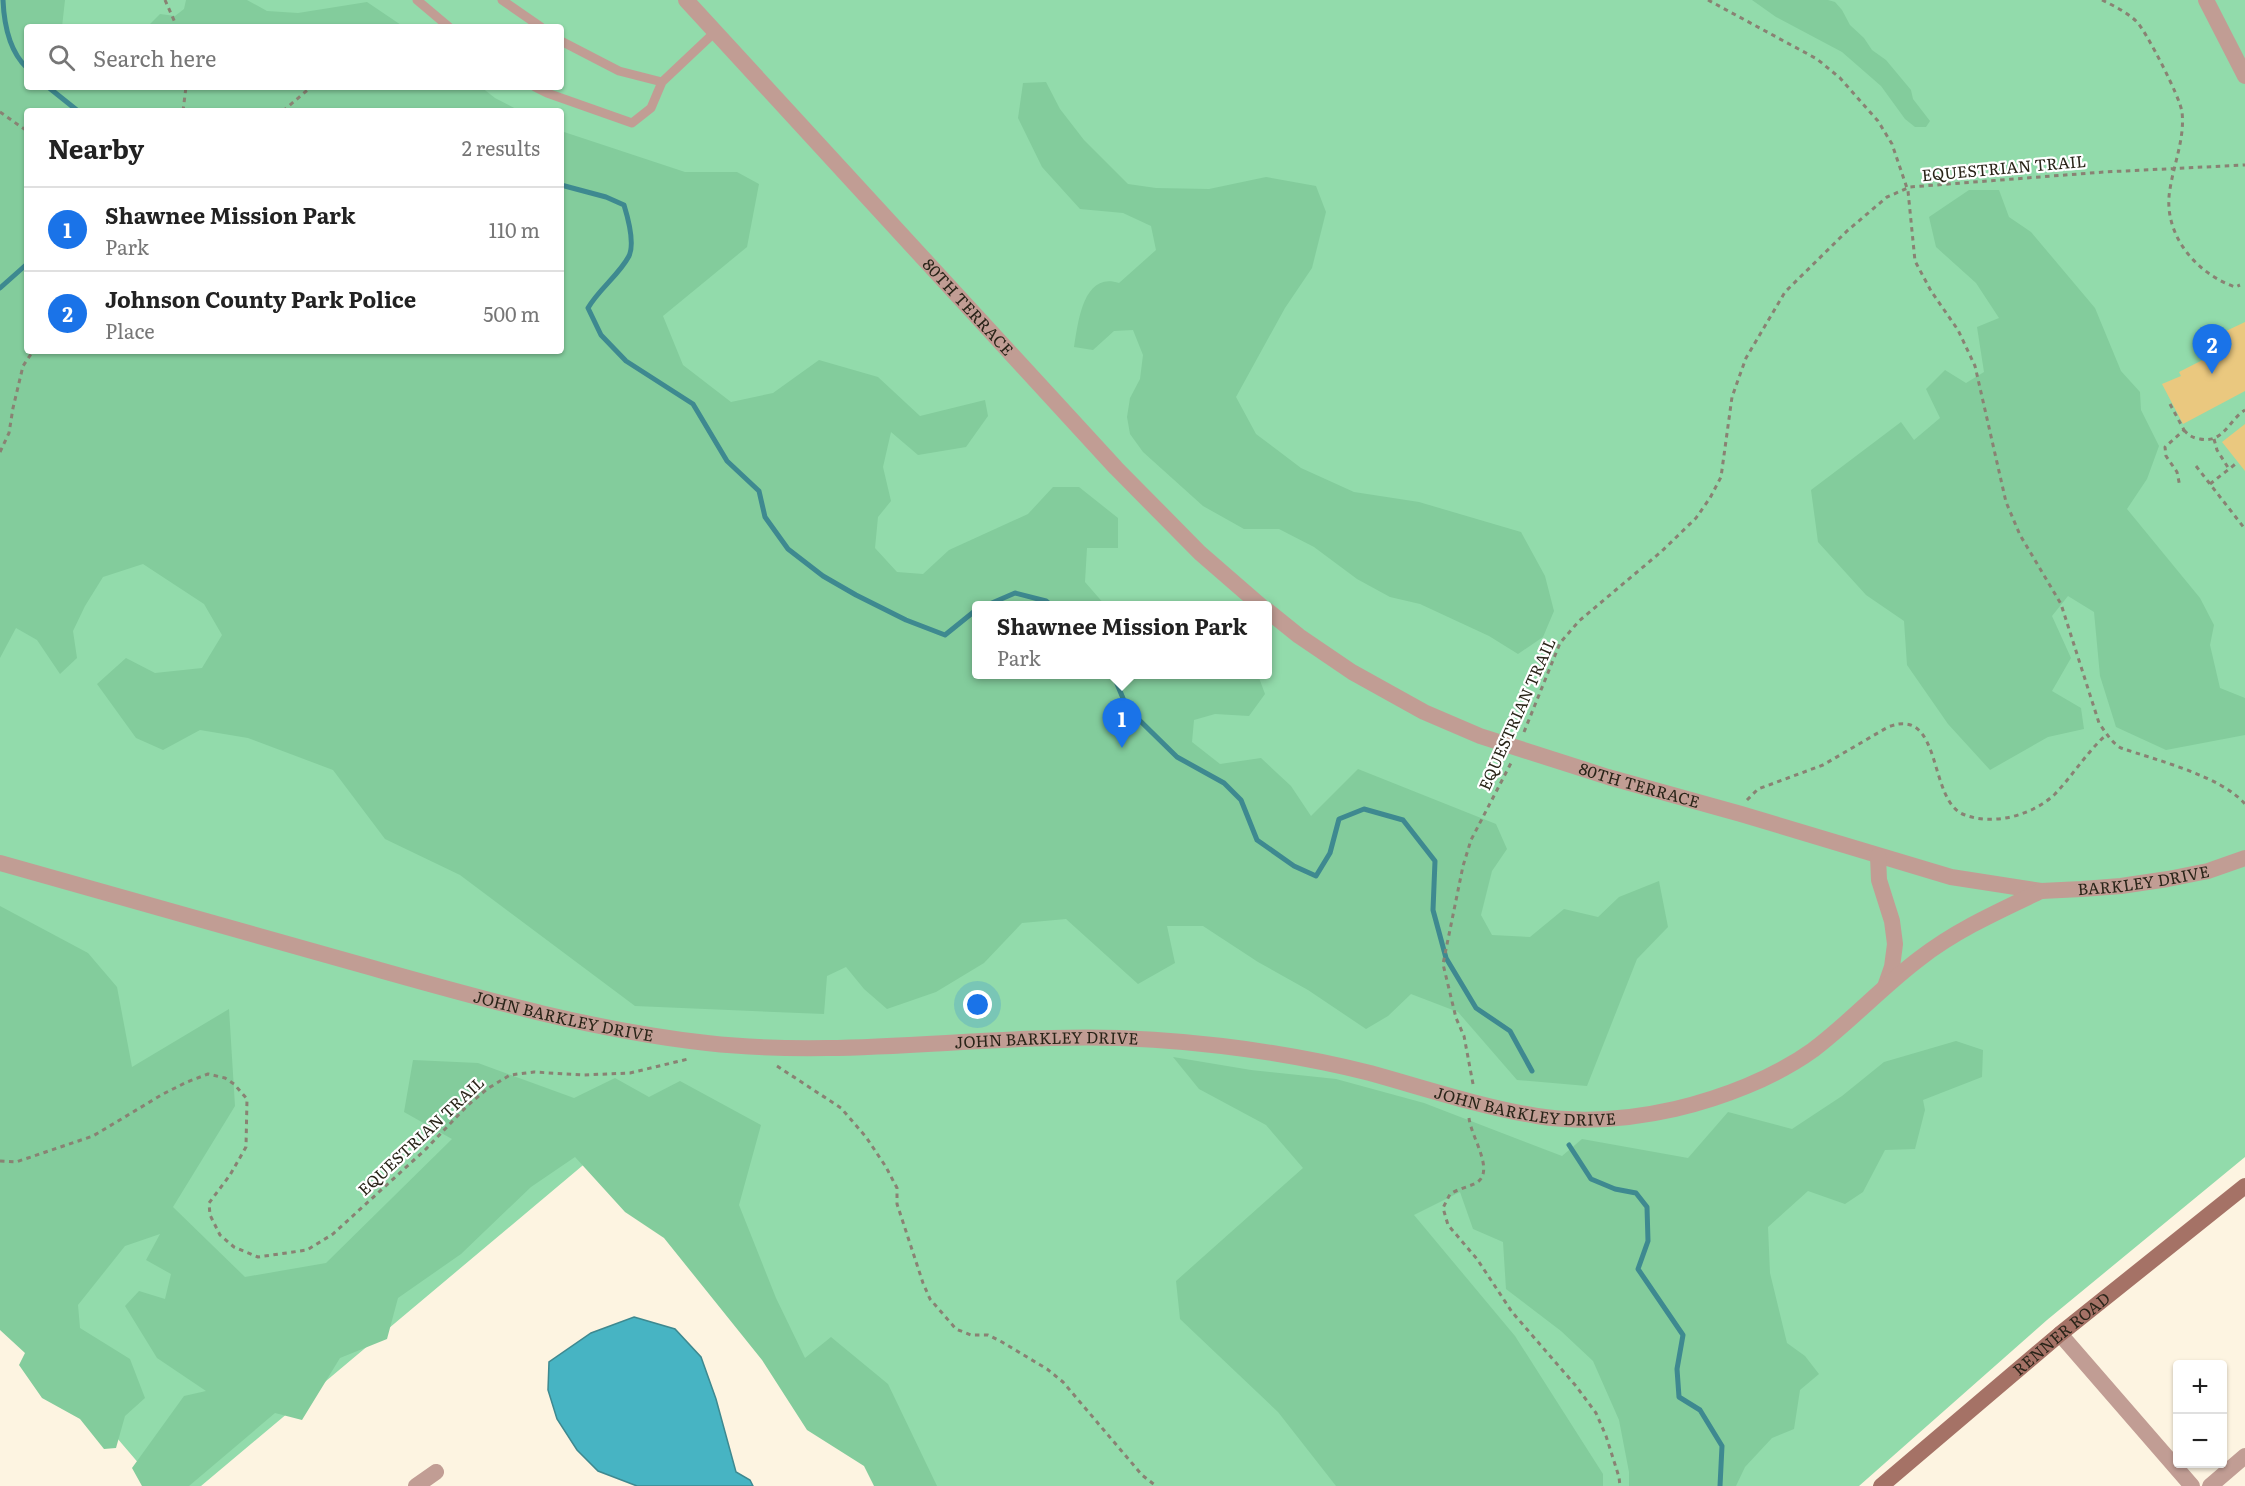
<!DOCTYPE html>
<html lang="en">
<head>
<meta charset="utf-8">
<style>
	body { margin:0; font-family:Literata,serif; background:#f2f2f2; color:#222 }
	.controls { position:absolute; right:18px; bottom:18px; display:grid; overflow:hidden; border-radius:6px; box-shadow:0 2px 4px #0004 }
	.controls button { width:54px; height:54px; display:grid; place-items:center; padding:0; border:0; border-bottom:2px solid #e0e0e0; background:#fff; color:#222; font:30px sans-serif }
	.you { position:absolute; left:978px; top:1005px; width:21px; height:21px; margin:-15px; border:4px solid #fff; border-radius:50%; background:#1a73e8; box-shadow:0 0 0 9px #1a73e833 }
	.badge { display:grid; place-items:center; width:39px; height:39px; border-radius:50%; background:#1a73e8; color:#fff; font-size:20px; font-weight:700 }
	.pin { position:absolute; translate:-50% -50px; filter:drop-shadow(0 2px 3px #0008) }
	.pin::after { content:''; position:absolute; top:32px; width:21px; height:18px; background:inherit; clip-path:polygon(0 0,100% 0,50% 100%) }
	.popup { position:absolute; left:972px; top:601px; width:300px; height:78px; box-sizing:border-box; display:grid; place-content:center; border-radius:6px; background:#fff; filter:drop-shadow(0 2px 4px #0005); font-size:20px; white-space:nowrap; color:#767676 }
	.popup b { font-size:22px; color:#222 }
	.popup::after { content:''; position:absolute; left:50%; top:100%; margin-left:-12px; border:12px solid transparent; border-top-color:#fff }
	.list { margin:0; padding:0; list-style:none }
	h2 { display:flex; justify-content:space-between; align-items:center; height:78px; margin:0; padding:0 24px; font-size:26px }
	h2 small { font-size:20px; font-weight:400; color:#767676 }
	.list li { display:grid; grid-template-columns:39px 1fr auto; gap:18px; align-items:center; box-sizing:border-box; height:84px; padding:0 24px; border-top:2px solid #e0e0e0 }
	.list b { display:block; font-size:22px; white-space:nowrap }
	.list p { margin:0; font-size:20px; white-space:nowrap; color:#767676 }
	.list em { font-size:20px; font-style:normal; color:#767676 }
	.icon { flex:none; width:33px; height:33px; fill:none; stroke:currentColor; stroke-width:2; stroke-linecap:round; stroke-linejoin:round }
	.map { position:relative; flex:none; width:2245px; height:1486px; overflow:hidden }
	.search { position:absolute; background:#fff; box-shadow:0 2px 4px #0004; left:24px; top:24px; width:540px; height:66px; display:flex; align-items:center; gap:15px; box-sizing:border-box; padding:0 21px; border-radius:6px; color:#767676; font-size:22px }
	.panel { position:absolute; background:#fff; box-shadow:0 2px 4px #0004; left:24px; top:108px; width:540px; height:246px; border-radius:6px }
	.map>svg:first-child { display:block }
</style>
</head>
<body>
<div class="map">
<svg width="2245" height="1486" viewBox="0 0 2245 1486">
	<rect width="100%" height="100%" fill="#fdf4e1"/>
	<!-- green -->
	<path fill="#92dbab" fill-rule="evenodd" d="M0,0H2245V1157L2047,1320L1859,1486H896L607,1145L201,1486H158L0,1301ZM27,27H561V87H27ZM27,111H561V351H27ZM976,606H1268V674H976Z"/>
	<!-- forest -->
	<path fill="#83cc9c" d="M0,0H65L62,27H27V87H481L495,98L520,111H27V351H561V131L685,172H737L759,184L747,247L663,316L683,365L731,402L773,393L819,360L878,377L920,416L985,400L988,416L966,447L918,455L891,432L883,467L891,501L878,517L875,548L897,572L923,574L949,550L1028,514L1053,487H1079L1118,518V548H1087L1085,582L1105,605L976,606V674L1258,675L1265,694L1249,716L1215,714L1194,720L1192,742L1220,764L1261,758L1291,786L1311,816L1358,769L1496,824L1507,849L1492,871L1481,915L1492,935L1530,937L1564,909L1598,917L1619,897L1659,881L1668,927L1637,959L1587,1086L1517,1080L1458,1012L1411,994L1388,1016L1366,1029L1308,990L1258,962L1203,926H1167L1175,963L1138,984L1066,919L1022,923L984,963L936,992L887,1009L864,989L846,967L827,976L824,1014L635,1006L460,875L385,839L333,770L248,738L200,730L163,750L136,738L97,684L126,658L155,673L202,668L222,635L204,604L143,564L103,577L85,606L73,631L77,658L60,674L37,640L16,628L0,658Z
		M186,0H247L267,11L298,13L367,2L404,27H147L160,14L175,16L184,9Z
		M1752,0H1828L1835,2L1842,10L1850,25L1864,38L1872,50L1886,60L1911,90L1913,99L1930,121L1926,127H1915L1905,119L1881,86L1842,52L1776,17Z
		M1046,82L1060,109L1084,140L1128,184L1156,188L1209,189L1266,177L1316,186L1326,212L1312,268L1285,308L1236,397L1256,434L1301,468L1354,492L1419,502L1521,532L1545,576L1554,611L1543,637L1518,654L1489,636L1420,604L1390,597L1357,579L1314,547L1279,529H1244L1203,506L1143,452L1130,434L1127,417L1130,398L1140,379L1143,355L1133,330L1114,331L1093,350L1074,347C1078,323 1083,271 1119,283L1156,250L1151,226L1123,213L1080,209L1042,167L1018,118L1023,83Z
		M1969,190H1999L2009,217L2031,232L2095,308L2121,371L2140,392L2141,410L2159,446L2147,479L2127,509L2200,598L2214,625L2210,645L2220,688L2245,698V735L2166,750L2116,727L2100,676L2094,612L2068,596L2052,616L2071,658L2052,691L2081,708L2084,729L2048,737L1990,770L1948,724L1907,665L1904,621L1866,595L1818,542L1811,490L1901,422L1914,440L1940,418L1926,389L1945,370L1966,383L1984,372L1977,327L1999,318L1976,283L1936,247L1929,217Z
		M0,906L88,953L117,987L132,1067L229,1009L235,1106L173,1207L245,1277L326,1263L452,1139L404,1112L413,1060L478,1063L574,1098L615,1078L649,1097L680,1081L761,1125L739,1205L776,1298L805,1358L831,1337L888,1384L937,1486H874L864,1466L807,1430L762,1360L664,1238L625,1212L575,1157L531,1187L461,1254L398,1298L387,1339L340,1358L302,1420L275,1413L189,1486H142L132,1468L184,1396L206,1391L157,1358L125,1306L139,1291L165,1299L171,1274L146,1260L160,1234L125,1246L78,1305L80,1328L130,1359L145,1398L125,1416L116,1448L104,1449L80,1419L42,1398L19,1365L25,1353L0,1330Z
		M1956,1041L1983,1050L1982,1077L1923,1100L1925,1110L1915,1149L1885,1150L1863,1192L1845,1204L1808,1191L1768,1227L1770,1273L1787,1343L1805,1356L1819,1374L1800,1390L1794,1429L1772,1438L1745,1467L1736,1486H1629V1472L1619,1420L1593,1361L1561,1331L1506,1289L1503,1242L1473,1229L1460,1192L1414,1215L1515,1336L1603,1474V1486H1336L1278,1412L1180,1319L1176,1281L1303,1168L1266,1125L1199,1089L1173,1057L1251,1070L1336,1079L1424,1103L1562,1156L1582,1139L1688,1158L1728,1112L1792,1129L1842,1096L1884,1062Z"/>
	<!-- water -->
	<path fill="#47b4c3" stroke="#3e8990" stroke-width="1.5" d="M634,1317L675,1329L701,1357L716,1399L736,1472L750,1480L753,1486H637L598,1471L577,1450L557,1419L548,1390L549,1362L591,1333Z"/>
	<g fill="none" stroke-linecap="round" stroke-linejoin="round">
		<!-- stream -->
		<path stroke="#3e8990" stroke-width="5" d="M3,0C4,24 9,51 27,68
			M48,87L78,111
			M561,185L606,197L624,205C628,218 635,243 629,256C619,275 599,289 588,308L601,335L626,361L693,404L727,461L759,491L765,517L788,549L823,576L856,595L906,620L945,635L976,610
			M0,288L27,264
			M985,606L1015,593L1046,601L1052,606
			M1113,674L1127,708L1177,757L1224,783L1241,800L1257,840L1294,866L1316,876L1330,853L1339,819L1364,809L1403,820L1435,861L1433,910L1446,958L1476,1008L1510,1031L1532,1071
			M1569,1145L1591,1179L1615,1189L1636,1193L1647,1207L1648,1241L1638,1269L1683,1335L1677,1369L1679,1397L1700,1410L1722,1446L1720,1486"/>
	</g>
	<!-- building -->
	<path fill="#eac87f" d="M2245,322V391L2183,424L2162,384L2181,376L2179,372L2232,345L2226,331Z
		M2245,424V471L2222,442Z"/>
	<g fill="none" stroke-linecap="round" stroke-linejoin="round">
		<!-- path -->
		<path stroke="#898273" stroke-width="3" stroke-dasharray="4.5 4.5" stroke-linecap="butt" d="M165,0L177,27
			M1708,0L1817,59L1840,78L1878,121L1892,144L1908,191L1915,261L1931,291L1958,330L1975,366L2006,502L2020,535L2061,604L2099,723C2106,733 2111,742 2121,748C2156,760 2221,776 2245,804
			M2102,0C2114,6 2127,12 2137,22C2147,33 2180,97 2182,112C2185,138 2174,163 2170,189C2162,233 2195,273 2235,287L2240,285
			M183,111L186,87
			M283,111L311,87
			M0,112L27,131
			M2170,404L2184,430L2165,447L2166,456L2177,472L2180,487
			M2184,430C2188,435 2193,438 2200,439C2223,444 2229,420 2245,410
			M2214,439L2217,450L2229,469
			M0,452L9,433L13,408L23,366L33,351
			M2196,466L2245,529
			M2210,484L2238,462
			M1524,732L1560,643L1579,621L1662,551L1696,518L1710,498L1721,477L1732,397L1738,380L1746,358L1785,292L1847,231L1887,197L1910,187L2104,172L2245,165
			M1747,800L1758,789L1823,765L1888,727C1944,705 1927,802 1965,815C1994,826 2033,815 2055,794C2073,775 2087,752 2106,735
			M777,1066L841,1108L866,1137L886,1167L897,1188V1204L923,1283L930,1299L956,1329L971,1335H988L1002,1342L1047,1369L1063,1382L1142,1475L1156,1486
			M1473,1084L1464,1036L1456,1018L1443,964L1463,866L1471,840L1511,763
			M1469,1118C1471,1137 1496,1172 1476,1183C1468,1187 1458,1189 1450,1194L1443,1208L1448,1225L1477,1259L1512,1312L1576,1386L1596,1413L1606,1436L1619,1477L1620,1486
			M0,1161L16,1162L93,1136L163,1094L187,1082L208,1074L225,1078L234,1084L247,1099L246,1147L230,1175L209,1203L210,1215L220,1235L234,1247L258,1257L307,1250L333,1234L426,1149L467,1106L487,1089L510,1075L534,1072L583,1075L630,1073L688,1059"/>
		<!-- service -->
		<path stroke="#c19d94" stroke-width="9" d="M417,0L449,27
			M502,0L541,27
			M561,41L619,71L662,82
			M535,87L547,93L632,123L651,108L662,82L715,32"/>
		<!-- minor -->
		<g stroke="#c19d94" stroke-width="16">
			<path id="s1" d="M686,0L1116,468L1200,553L1261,606"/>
			<path d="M2206,0L2245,76"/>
			<path id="s2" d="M1268,611L1299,636L1352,672L1424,712L1480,736L1608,777L1741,814L1951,877L2041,891L2082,889L2121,886L2168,879L2208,871L2245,858"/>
			<path d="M1878,856L1879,880L1892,921L1895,944L1892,967L1885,987"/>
			<path id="s3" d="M0,863C121,897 241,931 362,965C476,997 589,1030 707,1043C823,1056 935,1041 1051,1038C1108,1036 1166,1039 1222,1046C1272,1052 1322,1061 1370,1073C1424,1088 1481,1107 1537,1116C1582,1123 1631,1119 1675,1109C1722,1098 1774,1078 1813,1050C1850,1022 1882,987 1919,959C1956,930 1999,911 2041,891"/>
			<path d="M2060,1334L2192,1486"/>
			<path d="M416,1486L436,1472"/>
			<path d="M2210,1486L2245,1456"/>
		</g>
		<!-- secondary -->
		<path stroke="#a57266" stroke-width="16" id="s4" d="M1881,1486L2060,1334L2245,1186"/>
	</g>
	<g text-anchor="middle" stroke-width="4.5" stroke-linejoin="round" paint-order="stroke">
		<!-- street labels -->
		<g font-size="16" fill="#292418" stroke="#fff">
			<text transform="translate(2004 168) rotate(-5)" y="6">EQUESTRIAN TRAIL</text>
			<text dy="6" stroke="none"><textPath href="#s1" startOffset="417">80TH TERRACE</textPath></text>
			<text transform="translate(1517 714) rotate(-66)" y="6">EQUESTRIAN TRAIL</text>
			<text dy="6" stroke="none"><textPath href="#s2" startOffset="414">80TH TERRACE</textPath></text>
			<text dy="6" stroke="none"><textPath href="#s2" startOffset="933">BARKLEY DRIVE</textPath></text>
			<text dy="6" stroke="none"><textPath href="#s3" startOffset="584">JOHN BARKLEY DRIVE</textPath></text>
			<text dy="6" stroke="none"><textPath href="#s3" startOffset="1070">JOHN BARKLEY DRIVE</textPath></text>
			<text dy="6" stroke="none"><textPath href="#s3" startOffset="1556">JOHN BARKLEY DRIVE</textPath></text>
			<text transform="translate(421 1136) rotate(-43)" y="6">EQUESTRIAN TRAIL</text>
			<text dy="6" stroke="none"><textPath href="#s4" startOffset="236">RENNER ROAD</textPath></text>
		</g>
	</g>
</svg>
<div class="controls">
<button>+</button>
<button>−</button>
</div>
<div class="you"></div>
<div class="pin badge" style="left:1122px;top:748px">1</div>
<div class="popup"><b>Shawnee Mission Park</b>Park</div>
<div class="pin badge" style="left:2212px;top:374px">2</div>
<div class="search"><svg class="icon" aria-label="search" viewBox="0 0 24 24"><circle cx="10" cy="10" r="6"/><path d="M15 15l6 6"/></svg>Search here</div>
<section class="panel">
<h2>Nearby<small>2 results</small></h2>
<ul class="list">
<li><span class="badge">1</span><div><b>Shawnee Mission Park</b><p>Park</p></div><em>110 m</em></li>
<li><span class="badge">2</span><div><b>Johnson County Park Police</b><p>Place</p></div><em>500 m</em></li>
</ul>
</section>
</div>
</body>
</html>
